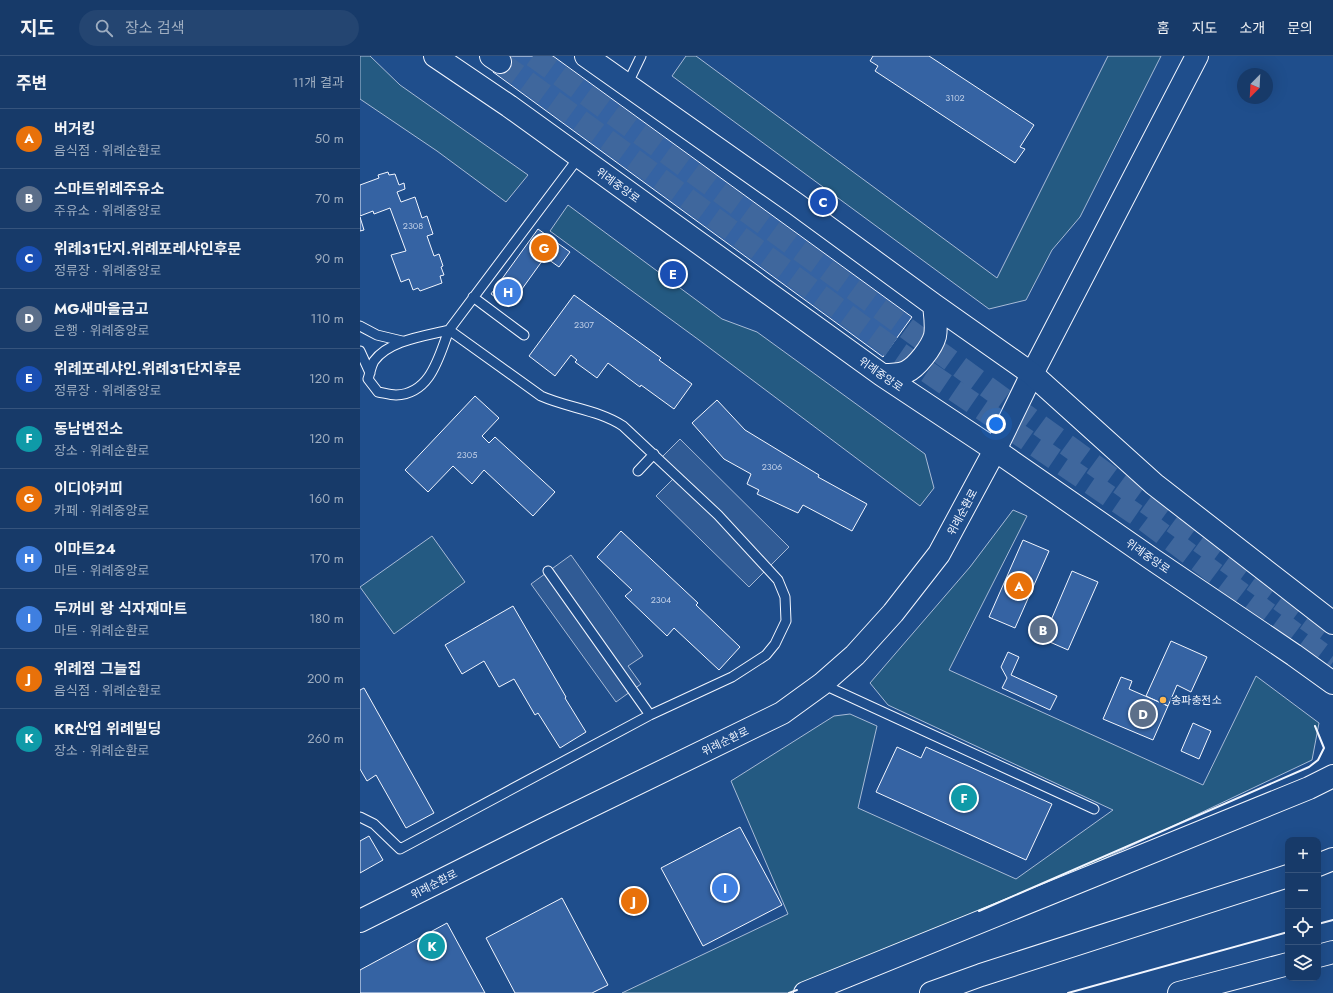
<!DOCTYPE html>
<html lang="ko">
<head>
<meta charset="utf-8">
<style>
	body { margin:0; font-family:Jost,"Noto Sans KR",sans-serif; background:#244571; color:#f1f3f6 }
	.controls { position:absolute; right:12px; bottom:12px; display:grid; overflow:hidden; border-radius:8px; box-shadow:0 4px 16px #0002 }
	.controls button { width:36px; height:36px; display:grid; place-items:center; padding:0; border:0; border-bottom:1px solid #36547d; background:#173a69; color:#f1f3f6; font:20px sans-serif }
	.compass { position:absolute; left:877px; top:12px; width:36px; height:36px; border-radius:50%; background:#173a69; box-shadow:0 4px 16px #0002; rotate:204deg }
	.you { position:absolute; left:636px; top:368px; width:14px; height:14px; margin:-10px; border:3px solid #fff; border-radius:50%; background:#1a73e8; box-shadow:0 0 0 6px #1a73e833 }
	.badge { display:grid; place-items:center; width:26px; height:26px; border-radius:50%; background:#ea580c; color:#fff; font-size:13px; font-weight:700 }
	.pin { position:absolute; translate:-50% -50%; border:2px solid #fff; box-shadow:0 1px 4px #0006 }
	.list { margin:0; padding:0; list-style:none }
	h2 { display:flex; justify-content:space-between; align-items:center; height:52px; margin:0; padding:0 16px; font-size:17px }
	h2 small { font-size:13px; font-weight:400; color:#9eadc0 }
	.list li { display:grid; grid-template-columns:26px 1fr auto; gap:12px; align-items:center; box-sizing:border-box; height:60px; padding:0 16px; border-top:1px solid #36547d }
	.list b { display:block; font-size:15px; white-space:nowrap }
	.list p { margin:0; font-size:13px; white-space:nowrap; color:#9eadc0 }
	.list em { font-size:13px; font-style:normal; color:#9eadc0 }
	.icon { flex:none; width:22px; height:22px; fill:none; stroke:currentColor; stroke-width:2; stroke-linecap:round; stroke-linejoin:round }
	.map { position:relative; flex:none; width:973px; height:937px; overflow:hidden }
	header { display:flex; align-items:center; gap:24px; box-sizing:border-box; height:56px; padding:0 20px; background:#173a69; border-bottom:1px solid #36547d }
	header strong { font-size:19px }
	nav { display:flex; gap:22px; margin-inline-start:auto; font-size:14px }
	.search { width:280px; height:36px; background:#244571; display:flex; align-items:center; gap:10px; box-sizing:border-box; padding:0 14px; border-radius:22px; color:#9eadc0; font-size:15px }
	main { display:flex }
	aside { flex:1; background:#173a69 }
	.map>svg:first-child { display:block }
</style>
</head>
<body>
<header>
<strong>지도</strong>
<div class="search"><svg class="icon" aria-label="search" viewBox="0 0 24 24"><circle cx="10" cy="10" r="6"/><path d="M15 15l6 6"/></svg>장소 검색</div>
<nav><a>홈</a><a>지도</a><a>소개</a><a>문의</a></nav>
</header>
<main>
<aside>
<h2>주변<small>11개 결과</small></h2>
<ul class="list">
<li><span class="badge" style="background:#e8710a">A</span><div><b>버거킹</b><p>음식점 · 위례순환로</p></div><em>50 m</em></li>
<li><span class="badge" style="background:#5c6f8a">B</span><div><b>스마트위례주유소</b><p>주유소 · 위례중앙로</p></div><em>70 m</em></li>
<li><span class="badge" style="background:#1a4fb4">C</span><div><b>위례31단지.위례포레샤인후문</b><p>정류장 · 위례중앙로</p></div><em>90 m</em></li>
<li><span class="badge" style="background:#5c6f8a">D</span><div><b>MG새마을금고</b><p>은행 · 위례중앙로</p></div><em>110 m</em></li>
<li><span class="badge" style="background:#1a4fb4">E</span><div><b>위례포레샤인.위례31단지후문</b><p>정류장 · 위례중앙로</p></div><em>120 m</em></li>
<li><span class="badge" style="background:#0f9aa8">F</span><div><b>동남변전소</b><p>장소 · 위례순환로</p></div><em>120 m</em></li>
<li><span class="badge" style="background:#e8710a">G</span><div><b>이디야커피</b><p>카페 · 위례중앙로</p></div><em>160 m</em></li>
<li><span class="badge" style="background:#3f7fe0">H</span><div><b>이마트24</b><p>마트 · 위례중앙로</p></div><em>170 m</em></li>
<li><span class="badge" style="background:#3f7fe0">I</span><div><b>두꺼비 왕 식자재마트</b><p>마트 · 위례순환로</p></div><em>180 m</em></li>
<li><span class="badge" style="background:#e8710a">J</span><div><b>위례점 그늘집</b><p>음식점 · 위례순환로</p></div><em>200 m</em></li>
<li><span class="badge" style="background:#0f9aa8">K</span><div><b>KR산업 위례빌딩</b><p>장소 · 위례순환로</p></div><em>260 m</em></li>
</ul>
</aside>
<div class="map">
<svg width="973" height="937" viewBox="0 0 973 937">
	<rect width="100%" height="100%" fill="#1f4e8c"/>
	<!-- green -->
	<path fill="#245a82" stroke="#a8bbd7" d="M0,0H10L40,29L168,119L146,146L77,95L0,43Z
		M326,0H336L637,222L748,0H801L720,161L692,194L666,244L629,253L312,20Z
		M208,149L362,263L397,276L565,398L574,432L560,450L339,284L190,175Z
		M653,454L667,460L589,614L843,729L896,620L959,667L952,704L657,844L437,937H262L428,858L371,725L474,660L490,658L517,670L498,752L656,823L753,754L528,649L510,627L610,511Z
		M72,480L105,526L34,578L0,531Z"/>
	<!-- parking -->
	<path fill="#305b95" stroke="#a8bbd7" d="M320,383L429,491L389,531L296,440L313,423L297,406Z
		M211,499L283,600L268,610L281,628L256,646L171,528Z"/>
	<!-- building -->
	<path fill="#3563a3" stroke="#f2f6ff" d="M144,0H193L552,261L523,301L133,16Z
		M513,0H569L674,69L660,91L665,93L655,107L515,15L518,10L510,5Z
		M28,116L29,119L35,118L39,129L44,127L45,133L37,136L41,146L55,141L62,162L67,160L73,178L67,180L74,200L79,198L83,210L81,211L84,219L80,220L82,227L60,235L58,232L53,234L49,223L41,226L31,199L46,195L30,152L14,158L13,155L0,160V129L19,122L18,119Z
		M0,161L4,174L0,175Z
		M178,173L210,196L199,211L185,201L149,251L131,238Z
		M214,239L301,302L299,304L332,328L314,353L281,329L280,331L248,307L237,322L215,306L217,304L211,299L195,320L169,300Z
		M115,340L139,362L122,380L129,387L135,381L195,436L173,460L124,414L112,428L93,410L68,436L45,414Z
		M357,344L385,374L459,419L458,421L507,448L492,475L443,449L438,457L397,438L399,434L387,428L391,418L364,403L332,367Z
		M261,475L338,547L336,549L380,591L359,614L314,572L307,580L265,540L272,534L237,501Z
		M663,484L689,495L655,572L629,561Z
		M712,515L738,526L708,594L683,583Z
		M153,550L206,641L205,642L226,676L200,692L178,657L175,659L154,623L139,631L124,605L102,618L85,589Z
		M811,585L847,601L831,636L817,629L808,650L786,640Z
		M648,596L659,601L651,619L697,640L690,654L642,632L647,622L641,611Z
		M761,621L772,625L769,633L808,650L793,684L743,663Z
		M4,632L74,757L46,772L16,719L7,725L0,713V634Z
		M833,667L851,675L839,703L821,695Z
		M537,691L561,702L566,691L692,748L666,804L516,736Z
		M380,771L422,849L343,890L301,812Z
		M9,780L23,804L0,817V785Z
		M202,842L248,929L232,937H155L126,882Z
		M87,867L125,937H0V914Z"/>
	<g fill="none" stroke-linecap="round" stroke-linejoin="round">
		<!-- secondary-tunnel -->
		<path stroke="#3f679d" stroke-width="22" stroke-dasharray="22 11" stroke-linecap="butt" d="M173,0L973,583
			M140,6L531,291L784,464L973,606"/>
		<defs>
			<path id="service" d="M267,29L281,0
				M113,241L164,279
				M0,270L17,279L42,285
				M89,274C79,300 71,338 36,339C30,339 24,337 18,336L8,323C10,317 11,310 14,305C29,284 65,280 89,274Z
				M0,295L10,317
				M278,415L294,398
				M188,515L290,659
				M462,628L734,753
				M0,761L14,768L40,793L290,659L372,621L406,599L415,588L426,565L425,541L418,524L358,459L263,370C239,354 208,352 181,340L89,274L219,101"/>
			<path id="tertiary" d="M0,865L188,771L422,657L462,628L495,599L533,557L579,498L635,394L672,318L837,0"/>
			<path id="secondary" d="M75,0L149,50L522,319L635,394L792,503L934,599L973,627
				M131,0L140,6
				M226,0L436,148L574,249L672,318L794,428L973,567
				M522,319C529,319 539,319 546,316C557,311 572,291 575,280C577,270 575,259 574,249"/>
			<path id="motorway" d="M958,809L973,803
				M958,900L973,896
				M445,937L949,732L973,720
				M571,937L621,919L928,820
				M819,937L928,908"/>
		</defs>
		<!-- service casing -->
		<use href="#service" stroke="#f2f6ff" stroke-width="11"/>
		<!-- tertiary casing -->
		<use href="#tertiary" stroke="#f2f6ff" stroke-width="24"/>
		<!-- secondary casing -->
		<use href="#secondary" stroke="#f2f6ff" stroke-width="24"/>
		<!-- motorway casing -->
		<use href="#motorway" stroke="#f2f6ff" stroke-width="24"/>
		<!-- service -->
		<use href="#service" stroke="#1f4e8c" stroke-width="9"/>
		<!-- tertiary -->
		<use href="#tertiary" stroke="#1f4e8c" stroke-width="22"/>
		<!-- secondary -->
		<use href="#secondary" stroke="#1f4e8c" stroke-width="22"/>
		<!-- motorway -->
		<use href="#motorway" stroke="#1f4e8c" stroke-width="22"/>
		<!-- wall -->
		<path stroke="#f2f6ff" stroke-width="2" d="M619,855L949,711L958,704L964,692L955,670
			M958,868L973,864
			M429,937L437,934
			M708,937L928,876"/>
	</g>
	<!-- markers -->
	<circle fill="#ffb74d" stroke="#1f4e8c" stroke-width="1.5" cx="803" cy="644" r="4"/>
	<g text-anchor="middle" stroke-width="3" stroke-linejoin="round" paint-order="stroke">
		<!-- number labels -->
		<g font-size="9" fill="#c3d1e8">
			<text x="595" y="45">3102</text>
			<text x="53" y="173">2308</text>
			<text x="224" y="272">2307</text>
			<text x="107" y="402">2305</text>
			<text x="412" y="414">2306</text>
			<text x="301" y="547">2304</text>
		</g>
		<!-- street labels -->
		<g font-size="11" fill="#f2f6ff" stroke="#1f4e8c">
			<text transform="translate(258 129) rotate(36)" y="4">위례중앙로</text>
			<text transform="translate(521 318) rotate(35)" y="4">위례중앙로</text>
			<text transform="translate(602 456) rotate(-62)" y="4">위례순환로</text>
			<text transform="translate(788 500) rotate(35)" y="4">위례중앙로</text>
			<text transform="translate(365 685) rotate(-26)" y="4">위례순환로</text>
			<text transform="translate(74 828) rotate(-27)" y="4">위례순환로</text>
		</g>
		<!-- poi labels -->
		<g font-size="11" fill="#f2f6ff" stroke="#1f4e8c" text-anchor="start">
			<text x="811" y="648">송파충전소</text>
		</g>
	</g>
</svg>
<div class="controls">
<button>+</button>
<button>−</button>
<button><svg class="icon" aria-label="locate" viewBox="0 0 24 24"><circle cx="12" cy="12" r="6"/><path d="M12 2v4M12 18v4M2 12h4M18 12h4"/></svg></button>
<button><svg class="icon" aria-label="layers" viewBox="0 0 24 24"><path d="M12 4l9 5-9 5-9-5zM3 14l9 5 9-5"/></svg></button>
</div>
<svg class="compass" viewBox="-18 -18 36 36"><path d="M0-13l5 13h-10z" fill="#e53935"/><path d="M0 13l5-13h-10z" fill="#9eadc0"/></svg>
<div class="you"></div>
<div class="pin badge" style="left:659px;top:530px;background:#e8710a">A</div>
<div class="pin badge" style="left:683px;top:574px;background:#5c6f8a">B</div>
<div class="pin badge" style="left:463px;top:146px;background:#1a4fb4">C</div>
<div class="pin badge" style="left:783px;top:658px;background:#5c6f8a">D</div>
<div class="pin badge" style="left:313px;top:218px;background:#1a4fb4">E</div>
<div class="pin badge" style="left:604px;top:742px;background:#0f9aa8">F</div>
<div class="pin badge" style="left:184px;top:192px;background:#e8710a">G</div>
<div class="pin badge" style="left:148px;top:236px;background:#3f7fe0">H</div>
<div class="pin badge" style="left:365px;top:832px;background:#3f7fe0">I</div>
<div class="pin badge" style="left:274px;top:845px;background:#e8710a">J</div>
<div class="pin badge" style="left:72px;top:890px;background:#0f9aa8">K</div>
</div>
</main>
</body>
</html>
